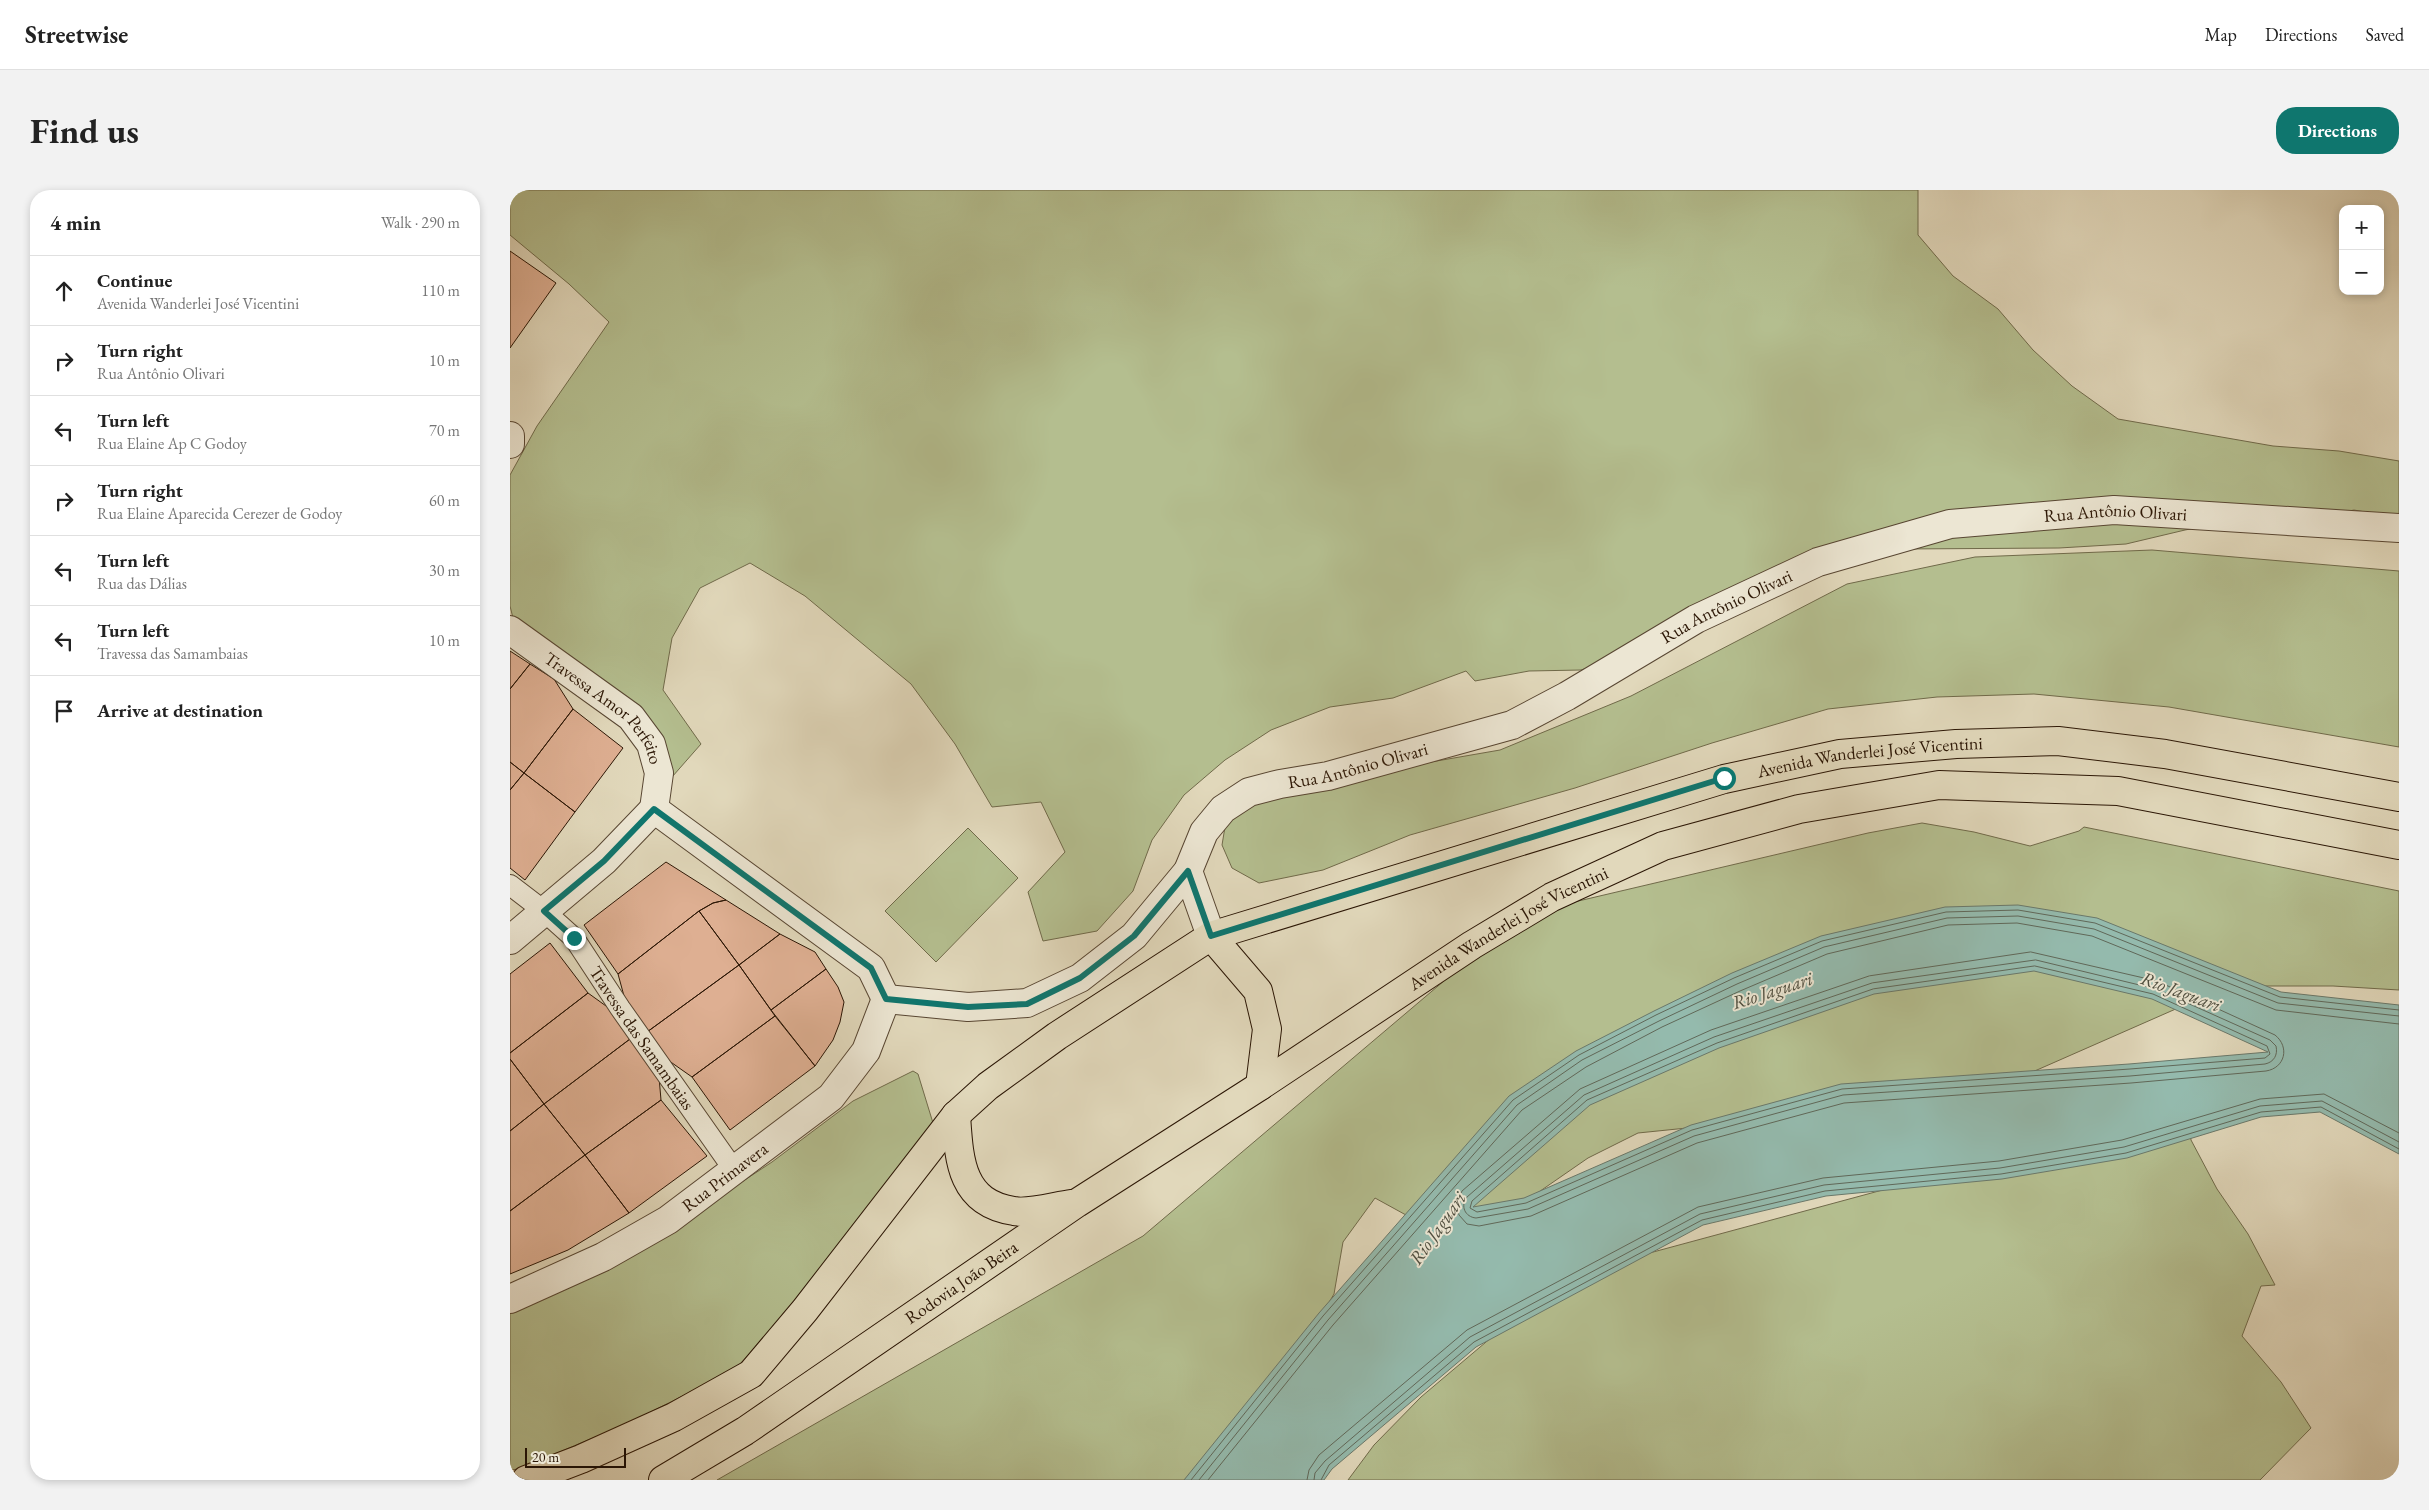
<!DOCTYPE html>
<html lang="en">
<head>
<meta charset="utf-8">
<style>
	body { margin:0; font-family:"EB Garamond",serif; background:#f2f2f2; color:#222 }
	.controls { position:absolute; right:15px; top:15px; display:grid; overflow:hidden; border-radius:10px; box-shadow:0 2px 8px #0003 }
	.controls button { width:45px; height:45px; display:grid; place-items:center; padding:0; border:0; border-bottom:1px solid #e0e0e0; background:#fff; color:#222; font:25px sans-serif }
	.scale { position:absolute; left:15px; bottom:12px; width:101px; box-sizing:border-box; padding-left:5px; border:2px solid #2b1605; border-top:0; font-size:14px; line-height:18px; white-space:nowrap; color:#2b1605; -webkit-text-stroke:4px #ece6d3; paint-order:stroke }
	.stop { position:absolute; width:15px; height:15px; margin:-11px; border:4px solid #0f766e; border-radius:50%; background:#fff }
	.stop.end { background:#0f766e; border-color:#fff; box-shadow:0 1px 5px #0008 }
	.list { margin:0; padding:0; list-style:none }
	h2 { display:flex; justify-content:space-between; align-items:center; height:65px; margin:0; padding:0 20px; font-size:21px }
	h2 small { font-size:16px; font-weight:400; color:#767676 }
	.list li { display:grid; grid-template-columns:32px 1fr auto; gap:15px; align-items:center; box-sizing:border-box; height:70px; padding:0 20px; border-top:1px solid #e0e0e0 }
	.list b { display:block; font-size:19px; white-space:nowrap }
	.list p { margin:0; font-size:16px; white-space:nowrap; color:#767676 }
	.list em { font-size:16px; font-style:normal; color:#767676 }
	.icon { flex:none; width:28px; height:28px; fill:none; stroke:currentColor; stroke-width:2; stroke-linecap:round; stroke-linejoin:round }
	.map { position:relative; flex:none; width:1889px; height:1290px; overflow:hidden; border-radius:20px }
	header { display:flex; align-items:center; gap:30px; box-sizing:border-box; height:70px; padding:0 25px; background:#fff; border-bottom:1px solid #e0e0e0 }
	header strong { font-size:24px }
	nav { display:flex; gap:28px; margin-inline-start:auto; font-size:18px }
	.intro { display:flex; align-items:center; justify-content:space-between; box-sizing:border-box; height:120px; padding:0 30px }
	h1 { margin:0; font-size:35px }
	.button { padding:12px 22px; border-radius:20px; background:#0f766e; color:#fff; font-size:18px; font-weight:700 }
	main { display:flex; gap:30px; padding:0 30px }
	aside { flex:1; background:#fff; border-radius:20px; box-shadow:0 2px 8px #0003 }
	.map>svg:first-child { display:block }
</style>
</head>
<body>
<header>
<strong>Streetwise</strong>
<nav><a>Map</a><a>Directions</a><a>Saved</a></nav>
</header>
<div class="intro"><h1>Find us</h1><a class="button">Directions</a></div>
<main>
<aside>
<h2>4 min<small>Walk · 290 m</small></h2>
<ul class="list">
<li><svg class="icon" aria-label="ahead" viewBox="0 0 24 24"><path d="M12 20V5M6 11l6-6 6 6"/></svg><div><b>Continue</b><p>Avenida Wanderlei José Vicentini</p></div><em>110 m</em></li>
<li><svg class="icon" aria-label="right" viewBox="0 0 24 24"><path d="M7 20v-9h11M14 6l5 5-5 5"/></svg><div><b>Turn right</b><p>Rua Antônio Olivari</p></div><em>10 m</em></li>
<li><svg class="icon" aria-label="left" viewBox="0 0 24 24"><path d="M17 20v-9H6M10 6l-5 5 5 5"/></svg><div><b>Turn left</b><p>Rua Elaine Ap C Godoy</p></div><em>70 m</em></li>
<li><svg class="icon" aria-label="right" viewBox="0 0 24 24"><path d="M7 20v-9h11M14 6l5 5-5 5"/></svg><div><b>Turn right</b><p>Rua Elaine Aparecida Cerezer de Godoy</p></div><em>60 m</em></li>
<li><svg class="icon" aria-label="left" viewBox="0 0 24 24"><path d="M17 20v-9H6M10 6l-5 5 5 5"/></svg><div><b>Turn left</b><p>Rua das Dálias</p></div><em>30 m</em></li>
<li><svg class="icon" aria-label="left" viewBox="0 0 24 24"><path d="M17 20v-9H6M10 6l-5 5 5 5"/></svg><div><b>Turn left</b><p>Travessa das Samambaias</p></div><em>10 m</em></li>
<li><svg class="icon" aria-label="arrive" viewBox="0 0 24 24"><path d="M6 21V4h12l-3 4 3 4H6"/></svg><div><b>Arrive at destination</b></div></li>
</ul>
</aside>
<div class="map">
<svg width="1889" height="1290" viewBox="0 0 1889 1290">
	<rect width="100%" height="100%" fill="#e1d8bb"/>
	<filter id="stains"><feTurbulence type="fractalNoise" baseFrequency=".004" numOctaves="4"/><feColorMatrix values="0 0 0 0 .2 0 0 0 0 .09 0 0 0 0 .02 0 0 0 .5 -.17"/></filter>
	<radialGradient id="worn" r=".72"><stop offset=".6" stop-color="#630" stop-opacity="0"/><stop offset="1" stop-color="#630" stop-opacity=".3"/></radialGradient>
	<!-- green -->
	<path fill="#b4be8f" stroke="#706a4a" d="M0,0H1408V45L1443,86L1488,119L1523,160L1562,196L1608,229L1763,256L1829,261L1889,271V328L1844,320L1790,330H1728L1675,340L1616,354L1549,358L1392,359L1338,369L1120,465L1071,480L1019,481L965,491L956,481L883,508L820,517L761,540L715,570L674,605L642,650L623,701L587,741L533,751L518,702L555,662L531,612L482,617L445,554L401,494L295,406L240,373L190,398L162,448L153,500L191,554L155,595L138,528L3,428L0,416V285L27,236L99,132L59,94L0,45Z
		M1642,360L1889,381V557L1659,517L1524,504L1427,507L1318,519L1202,553L1065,598L900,645L813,680L749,693L722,678L712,655L717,625L742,603L990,560L1121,506L1337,394L1465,367Z
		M1412,633L1464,642L1520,656L1569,641L1574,637L1889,701V800L1823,796H1718L1461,909L1128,943L1078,968L1023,1006L916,1036L865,1008L833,1052L824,1104L791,1159L677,1290H207L633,1046L1013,724L1358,643Z
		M458,638L508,688L426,772L375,721Z
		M403,881L408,884L423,933L268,1135L224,1180L121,1232L9,1279L0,1280V1110L115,1069L262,972L343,911Z
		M1678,923L1681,950L1707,999L1738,1044L1765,1095L1751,1096L1732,1146L1771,1192L1801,1238L1750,1290H838L864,1255L911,1207L1034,1103L1084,1078L1650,925Z"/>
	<!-- water -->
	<path fill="#94baad" stroke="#6a786a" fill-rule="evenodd" d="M1508,715L1587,728L1771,802L1889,815V964L1810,922L1751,927L1617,968L1492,989L1316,1006L1193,1035L966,1157L822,1279L814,1290H674L809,1123L999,906L1066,861L1144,821L1222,783L1311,746L1435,717ZM1524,781L1642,809L1758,862L1619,874L1331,894L1181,935L1014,1008L963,1017L1080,915L1209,858L1364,804Z"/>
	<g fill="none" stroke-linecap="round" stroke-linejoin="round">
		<!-- shore -->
		<path stroke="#606859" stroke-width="1" d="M1521,762L1647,791L1765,845C1780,857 1775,878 1756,881L1621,893L1334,913L1187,953L1021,1026L969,1036L957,1034L949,1025L946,1014L952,1001L1070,899L1201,840L1359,786Z
			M1526,770L1646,799L1760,850L1766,856C1768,865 1764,872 1755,874L1620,886L1333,905L1184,946L1018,1019L966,1028C955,1027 950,1016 957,1007L1074,905L1204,847L1362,793Z
			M1525,776L1643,804L1757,856L1760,864L1755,868L1620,879L1332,899L1182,940L1016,1013L967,1022L960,1018L962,1011L1077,910L1207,853L1363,799Z
			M681,1290L813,1126L1003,910L1069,865L1146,825L1224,788L1312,751L1436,722L1508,720L1585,733L1770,807L1889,820
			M689,1290L818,1130L1007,915L1072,870L1149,831L1227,794L1314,757L1437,728L1508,726L1584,739L1768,813L1889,826
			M698,1290L823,1135L1012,920L1076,877L1152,837L1230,801L1317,764L1438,735L1507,733L1582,746L1766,820L1889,834
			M797,1290L799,1280L809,1265L957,1140L1188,1017L1313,988L1489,971L1612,950L1750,909L1814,904L1889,943
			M804,1290L805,1283L815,1271L960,1147L1190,1024L1314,995L1490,978L1614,957L1750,916L1812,911L1889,952
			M811,1290L819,1275L964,1152L1192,1030L1315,1001L1491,984L1616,963L1751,922L1811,917L1889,959"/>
	</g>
	<!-- building -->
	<path fill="#deaf92" stroke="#2b1605" d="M0,61L46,93L0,158Z
		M0,461L20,474L0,499Z
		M20,474L44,489L63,519L14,583L0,572V499Z
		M63,519L113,558L65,622L14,583Z
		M0,572L14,583L0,600Z
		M14,583L65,622L15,690L0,678V600Z
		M156,672L216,710L203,713L189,721L108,784L74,735Z
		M216,710L270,744L229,775L189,721L203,713Z
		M189,721L229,775L137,842L117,817L108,784Z
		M270,744L305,762L316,779L261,820L229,775Z
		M40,753L78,803L0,863V784Z
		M229,775L265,826L182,887L155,868L137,842Z
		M316,779L328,797L334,812L330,832L323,850L305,876L261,820Z
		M78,803L103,821L120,849L34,914L0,869V863Z
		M265,826L305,876L220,940L182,887Z
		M120,849L149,887L151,910L75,965L34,914Z
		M0,869L34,914L0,941Z
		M151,910L197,966L119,1023L75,965Z
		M34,914L75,965L0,1021V941Z
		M75,965L119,1023L58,1060L0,1084V1021Z"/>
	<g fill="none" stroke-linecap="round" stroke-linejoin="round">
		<defs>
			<g id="service">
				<path id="s1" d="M0,695L34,721L64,748L110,818L224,980"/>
			</g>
			<g id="minor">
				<path d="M0,246V254"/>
				<path id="s2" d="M0,440L121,527L141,554L149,583L144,619"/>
				<path d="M144,619L361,778L376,809"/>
				<path d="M0,750L94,671L144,619"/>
				<path d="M376,809L458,817L517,813L570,788L624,746L678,681"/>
				<path id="s3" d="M0,1109L93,1067L158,1030L321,907L356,861L376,809"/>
			</g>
			<g id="tertiary">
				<path id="s4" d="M701,746L678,681L694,642L713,619L739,602L770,594L818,586L1002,535L1057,506L1186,429L1308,372L1440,334L1604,320L1889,338"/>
			</g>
			<g id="primary">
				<path d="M701,746L748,801L757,839L750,896"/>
				<path d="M446,925C449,969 450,1013 504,1021C518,1024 546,1016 562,1014"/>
				<path id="s5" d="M16,1290L71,1269L164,1227L241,1184L295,1120L446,925L478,896L547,846L701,746L1214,589L1330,564L1446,554L1548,551L1655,564L1889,607"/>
				<path id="s6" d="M153,1290L235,1241L567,1013L750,896L962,755L1042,707L1153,656L1289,619L1429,595L1608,601L1889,655"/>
			</g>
		</defs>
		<!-- service casing -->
		<use href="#service" stroke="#584632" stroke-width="22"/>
		<!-- minor casing -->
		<use href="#minor" stroke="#584632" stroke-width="30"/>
		<!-- tertiary casing -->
		<use href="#tertiary" stroke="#584632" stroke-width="30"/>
		<!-- primary casing -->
		<use href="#primary" stroke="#2b1605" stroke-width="30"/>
		<!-- service -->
		<use href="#service" stroke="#ece6d3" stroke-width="20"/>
		<!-- minor -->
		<use href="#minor" stroke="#ece6d3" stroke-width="28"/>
		<!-- tertiary -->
		<use href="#tertiary" stroke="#ece6d3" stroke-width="28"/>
		<!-- primary -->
		<use href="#primary" stroke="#e1d8bb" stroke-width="28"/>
	</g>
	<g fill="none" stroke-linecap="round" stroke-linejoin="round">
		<!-- route -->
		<path stroke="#0f766e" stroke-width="6" d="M64,748L34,721L94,671L144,619L361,778L376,809L458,817L517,814L570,788L624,746L678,681L701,746L1214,588"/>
	</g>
	<g text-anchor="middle" stroke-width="4" stroke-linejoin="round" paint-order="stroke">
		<!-- street labels -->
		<g font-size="18" fill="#2b1605" stroke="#ece6d3">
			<text dy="6" stroke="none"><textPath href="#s4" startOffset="1094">Rua Antônio Olivari</textPath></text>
			<text dy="6" stroke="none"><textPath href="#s4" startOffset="689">Rua Antônio Olivari</textPath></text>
			<text dy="6" stroke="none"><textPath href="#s2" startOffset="124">Travessa Amor Perfeito</textPath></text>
			<text dy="6" stroke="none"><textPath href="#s5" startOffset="1576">Avenida Wanderlei José Vicentini</textPath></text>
			<text dy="6" stroke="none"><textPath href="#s4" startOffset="284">Rua Antônio Olivari</textPath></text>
			<text dy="6" stroke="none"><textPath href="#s6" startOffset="1010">Avenida Wanderlei José Vicentini</textPath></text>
			<text dy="6" stroke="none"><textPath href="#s1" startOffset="204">Travessa das Samambaias</textPath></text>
			<text dy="6" stroke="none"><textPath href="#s3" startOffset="248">Rua Primavera</textPath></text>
			<text dy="6" stroke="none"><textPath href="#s6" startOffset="358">Rodovia João Beira</textPath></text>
		</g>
		<!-- water labels -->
		<g font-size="19" font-style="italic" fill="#504f40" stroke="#ece6d3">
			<text transform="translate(1262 800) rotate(-18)" y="7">Rio Jaguari</text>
			<text transform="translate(1671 801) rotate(20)" y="7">Rio Jaguari</text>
			<text transform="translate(927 1038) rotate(-55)" y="7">Rio Jaguari</text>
		</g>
	</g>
	<rect width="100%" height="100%" filter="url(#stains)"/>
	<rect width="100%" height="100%" fill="url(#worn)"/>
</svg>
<div class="controls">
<button>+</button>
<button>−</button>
</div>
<div class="scale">20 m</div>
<div class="stop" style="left:1214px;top:588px"></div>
<div class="stop end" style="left:64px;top:748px"></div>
</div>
</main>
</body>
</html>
